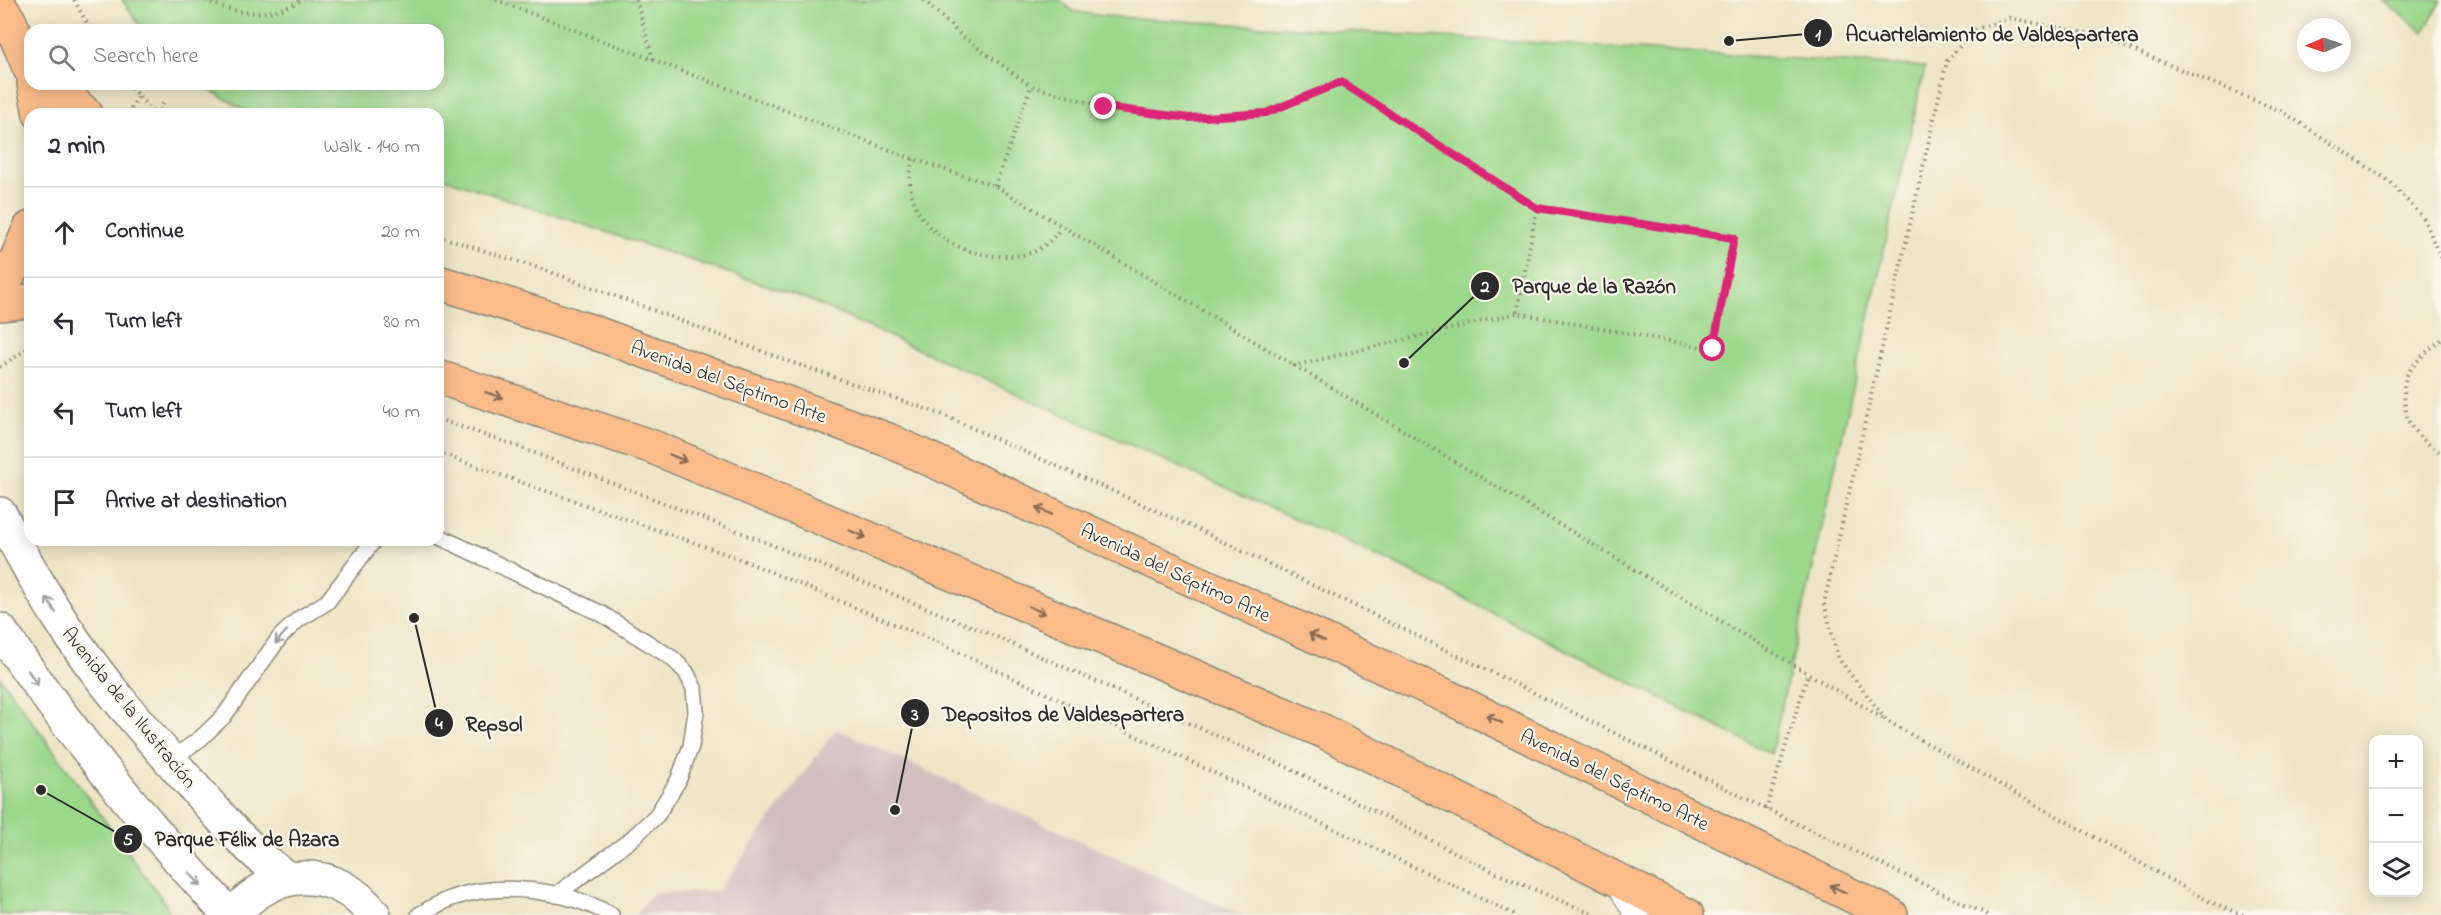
<!DOCTYPE html>
<html lang="en">
<head>
<meta charset="utf-8">
<style>
	body { margin:0; font-family:"Indie Flower",sans-serif; background:#f2f2f3; color:#2b2b33 }
	.controls { position:absolute; right:18px; bottom:18px; display:grid; overflow:hidden; border-radius:12px; box-shadow:0 3px 15px #0003 }
	.controls button { width:54px; height:54px; display:grid; place-items:center; padding:0; border:0; border-bottom:2px solid #e1e1e2; background:#fff; color:#2b2b33; font:30px sans-serif }
	.compass { position:absolute; left:2297px; top:18px; width:54px; height:54px; border-radius:50%; background:#fff; box-shadow:0 3px 15px #0003; rotate:268deg }
	.stop { position:absolute; width:18px; height:18px; margin:-14px; border:4px solid #db2777; border-radius:50%; background:#fff }
	.stop.end { background:#db2777; border-color:#fff; box-shadow:0 2px 6px #0008 }
	.list { margin:0; padding:0; list-style:none }
	h2 { display:flex; justify-content:space-between; align-items:center; height:78px; margin:0; padding:0 24px; font-size:26px }
	h2 small { font-size:20px; font-weight:400; color:#7c7c81 }
	.list li { display:grid; grid-template-columns:39px 1fr auto; gap:18px; align-items:center; box-sizing:border-box; height:90px; padding:0 24px; border-top:2px solid #e1e1e2 }
	.list b { display:block; font-size:22px; white-space:nowrap }
	.list em { font-size:20px; font-style:normal; color:#7c7c81 }
	.icon { flex:none; width:33px; height:33px; fill:none; stroke:currentColor; stroke-width:2; stroke-linecap:round; stroke-linejoin:round }
	.map { position:relative; flex:none; width:2441px; height:915px; overflow:hidden }
	.search { position:absolute; background:#fff; box-shadow:0 3px 15px #0003; left:24px; top:24px; width:420px; height:66px; display:flex; align-items:center; gap:15px; box-sizing:border-box; padding:0 21px; border-radius:18px; color:#7c7c81; font-size:22px }
	.panel { position:absolute; background:#fff; box-shadow:0 3px 15px #0003; left:24px; top:108px; width:420px; height:438px; border-radius:18px }
	.map>svg:first-child { display:block }
</style>
</head>
<body>
<div class="map">
<svg width="2441" height="915" viewBox="0 0 2441 915">
	<rect width="100%" height="100%" fill="#fbf7ec"/>
	<filter id="ink" filterUnits="userSpaceOnUse"><feTurbulence type="fractalNoise" baseFrequency=".0167" numOctaves="2"/><feDisplacementMap in="SourceGraphic" scale="12" xChannelSelector="R" yChannelSelector="G"/><feConvolveMatrix kernelMatrix="1 2 1 2 8 2 1 2 1" color-interpolation-filters="sRGB"/></filter>
	<filter id="wash" filterUnits="userSpaceOnUse"><feTurbulence type="fractalNoise" baseFrequency=".008" numOctaves="4" result="noise"/><feDisplacementMap in="SourceGraphic" scale="24" xChannelSelector="R" yChannelSelector="G"/><feGaussianBlur stdDeviation="1.35" result="paint"/><feColorMatrix in="noise" values="0 0 0 0 0 0 0 0 0 0 0 0 0 0 0 0 0 1.4 0 .05"/><feComposite in="paint" operator="in"/></filter>
	<g filter="url(#wash)">
		<rect width="100%" height="100%" fill="#ede5c6"/>
		<!-- industrial -->
		<path fill="#d2bfc0" d="M836,729L1242,915H636L653,893L718,891Z"/>
		<!-- green -->
		<path fill="#9cd88c" stroke="#64825c" stroke-width="1.5" d="M122,0H1060L1073,11L1102,16L1925,67L1771,754L1404,568L804,298L438,176V114H252L199,84H438V30H143Z
			M2383,0H2441V3L2423,32Z
			M0,677L165,903L171,915H0Z"/>
	</g>
	<g filter="url(#ink)">
		<g fill="none" stroke-linecap="round" stroke-linejoin="round">
			<defs>
				<path id="service" d="M438,536L602,614L672,658L686,672L694,688L696,712L691,746L678,781L657,815L629,841L556,895
					M170,760L200,739L224,716L280,637L299,619L327,602L374,540
					M419,915C429,909 441,902 452,898C501,881 567,890 611,915"/>
				<path id="minor" d="M1622,882L1642,915"/>
				<path id="tertiary" d="M0,514C20,552 40,589 63,624C98,678 143,729 185,777C217,813 248,851 288,879
					M0,630C69,731 146,825 229,915
					M234,915C271,866 337,865 374,915"/>
				<path id="primary" d="M0,7L9,20L30,69
					M34,84L40,114
					M53,84L86,114
					M438,282L590,331L888,440L1448,697L1891,915
					M0,291L14,265L30,228
					M0,304L30,301
					M438,377L653,447L1323,731L1687,915"/>
			</defs>
			<!-- service casing -->
			<use href="#service" stroke="#8c8878" stroke-width="18"/>
			<!-- minor casing -->
			<use href="#minor" stroke="#8c8878" stroke-width="34"/>
			<!-- tertiary casing -->
			<use href="#tertiary" stroke="#8c8878" stroke-width="36"/>
			<!-- primary casing -->
			<use href="#primary" stroke="#8c8878" stroke-width="36"/>
			<!-- path -->
			<path stroke="#8c8878" stroke-width="4" stroke-dasharray="1.5 4.5" stroke-linecap="butt" d="M74,0L91,30
				M206,0C235,16 272,18 301,0
				M496,0L913,159L995,186L1884,719
				M636,0L653,59
				M924,0L963,37L1031,86
				M127,84L156,114
				M160,110L164,102
				M128,114L138,97
				M913,159C898,214 945,253 997,256C1009,256 1022,257 1033,252C1046,246 1053,238 1061,228
				M995,186L1031,86L1104,107L1189,118L1266,113L1341,82L1537,208
				M438,236L551,272L791,362L943,415L1197,529L1518,685L1783,817L1988,915
				M2441,340C2432,346 2409,367 2406,378C2402,389 2405,409 2408,420C2413,433 2429,445 2441,453
				M1293,366L1517,313L1713,349L1734,238L1537,208L1517,313
				M0,367L30,347
				M438,419L511,444L765,542L990,634L1289,768L1496,873L1594,915
				M438,453L740,559L939,643L1516,915
				M1766,810L1808,674
				M2243,915L2210,902L1887,721L1838,658L1824,603L1947,61L1974,30L2009,18L2097,35L2283,112L2389,181L2423,217L2441,259"/>
			<!-- service -->
			<use href="#service" stroke="#fff" stroke-width="15"/>
			<!-- minor -->
			<use href="#minor" stroke="#fff" stroke-width="32"/>
			<!-- tertiary -->
			<use href="#tertiary" stroke="#fff" stroke-width="33"/>
			<!-- primary -->
			<use href="#primary" stroke="#fabc8b" stroke-width="33"/>
		</g>
		<!-- one-way arrows -->
		<defs><path id="oneway-shaft" d="M-6 0H5M1.5-3L5.5 0L1.5 3" fill="none" stroke-width="1.6" stroke-linecap="round" stroke-linejoin="round" transform="scale(1.5)"/></defs>
		<g stroke="#886c56">
			<use href="#oneway-shaft" transform="translate(494 395) rotate(18)"/>
			<use href="#oneway-shaft" transform="translate(678 458) rotate(23)"/>
			<use href="#oneway-shaft" transform="translate(1044 511) rotate(-155)"/>
			<use href="#oneway-shaft" transform="translate(858 534) rotate(23)"/>
			<use href="#oneway-shaft" transform="translate(1037 610) rotate(23)"/>
			<use href="#oneway-shaft" transform="translate(1317 637) rotate(-155)"/>
			<use href="#oneway-shaft" transform="translate(1494 719) rotate(-154)"/>
			<use href="#oneway-shaft" transform="translate(1838 889) rotate(-154)"/>
		</g>
		<g stroke="#a0a0a0">
			<use href="#oneway-shaft" transform="translate(51 605) rotate(-122)"/>
			<use href="#oneway-shaft" transform="translate(281 637) rotate(131)"/>
			<use href="#oneway-shaft" transform="translate(33 678) rotate(56)"/>
			<use href="#oneway-shaft" transform="translate(195 879) rotate(47)"/>
		</g>
	</g>
	<g fill="none" stroke-linecap="round" stroke-linejoin="round" filter="url(#ink)">
		<!-- route -->
		<path stroke="#db2777" stroke-width="8" d="M1104,107L1189,118L1266,113L1341,82L1537,208L1734,238L1713,349"/>
	</g>
	<g text-anchor="middle" stroke-width="4.5" stroke-linejoin="round" paint-order="stroke">
		<!-- street labels -->
		<g font-size="20" fill="#2b2b2b" stroke="#fbf7ec">
			<text transform="translate(729 381) rotate(20)" y="7">Avenida del Séptimo Arte</text>
			<text transform="translate(1176 572) rotate(25)" y="7">Avenida del Séptimo Arte</text>
			<text transform="translate(130 707) rotate(51)" y="7">Avenida de la Ilustración</text>
			<text transform="translate(1615 779) rotate(26)" y="7">Avenida del Séptimo Arte</text>
		</g>
	</g>
	<!-- callouts -->
	<path fill="none" stroke="#2b2b2b" stroke-width="2" d="M1729 41L1818 33M1404 363L1485 286M895 810L915 713M414 618L439 723M41 790L128 839"/>
	<g fill="#2b2b2b" stroke="#fbf7ec" stroke-width="2">
		<circle cx="1729" cy="41" r="6"/>
		<circle cx="1404" cy="363" r="6"/>
		<circle cx="895" cy="810" r="6"/>
		<circle cx="414" cy="618" r="6"/>
		<circle cx="41" cy="790" r="6"/>
		<circle cx="1818" cy="33" r="15"/>
		<circle cx="1485" cy="286" r="15"/>
		<circle cx="915" cy="713" r="15"/>
		<circle cx="439" cy="723" r="15"/>
		<circle cx="128" cy="839" r="15"/>
	</g>
	<g font-size="18" text-anchor="middle" font-weight="bold" fill="#fff">
		<text x="1818" y="40">1</text>
		<text x="1485" y="292">2</text>
		<text x="915" y="720">3</text>
		<text x="439" y="729">4</text>
		<text x="128" y="845">5</text>
	</g>
	<g font-size="21" text-anchor="middle" font-weight="bold" fill="#2b2b2b" stroke="#fbf7ec" stroke-width="4.5" stroke-linejoin="round" paint-order="stroke">
		<text x="1992" y="41">Acuartelamiento de Valdespartera</text>
		<text x="1594" y="293">Parque de la Razón</text>
		<text x="1063" y="721">Depositos de Valdespartera</text>
		<text x="494" y="731">Repsol</text>
		<text x="247" y="846">Parque Félix de Azara</text>
	</g>
</svg>
<div class="controls">
<button>+</button>
<button>−</button>
<button><svg class="icon" aria-label="layers" viewBox="0 0 24 24"><path d="M12 4l9 5-9 5-9-5zM3 14l9 5 9-5"/></svg></button>
</div>
<svg class="compass" viewBox="-18 -18 36 36"><path d="M0-13l5 13h-10z" fill="#e53935"/><path d="M0 13l5-13h-10z" fill="#7c7c81"/></svg>
<div class="stop" style="left:1713px;top:349px"></div>
<div class="stop end" style="left:1104px;top:107px"></div>
<div class="search"><svg class="icon" aria-label="search" viewBox="0 0 24 24"><circle cx="10" cy="10" r="6"/><path d="M15 15l6 6"/></svg>Search here</div>
<section class="panel">
<h2>2 min<small>Walk · 140 m</small></h2>
<ul class="list">
<li><svg class="icon" aria-label="ahead" viewBox="0 0 24 24"><path d="M12 20V5M6 11l6-6 6 6"/></svg><div><b>Continue</b></div><em>20 m</em></li>
<li><svg class="icon" aria-label="left" viewBox="0 0 24 24"><path d="M17 20v-9H6M10 6l-5 5 5 5"/></svg><div><b>Turn left</b></div><em>80 m</em></li>
<li><svg class="icon" aria-label="left" viewBox="0 0 24 24"><path d="M17 20v-9H6M10 6l-5 5 5 5"/></svg><div><b>Turn left</b></div><em>40 m</em></li>
<li><svg class="icon" aria-label="arrive" viewBox="0 0 24 24"><path d="M6 21V4h12l-3 4 3 4H6"/></svg><div><b>Arrive at destination</b></div></li>
</ul>
</section>
</div>
</body>
</html>
